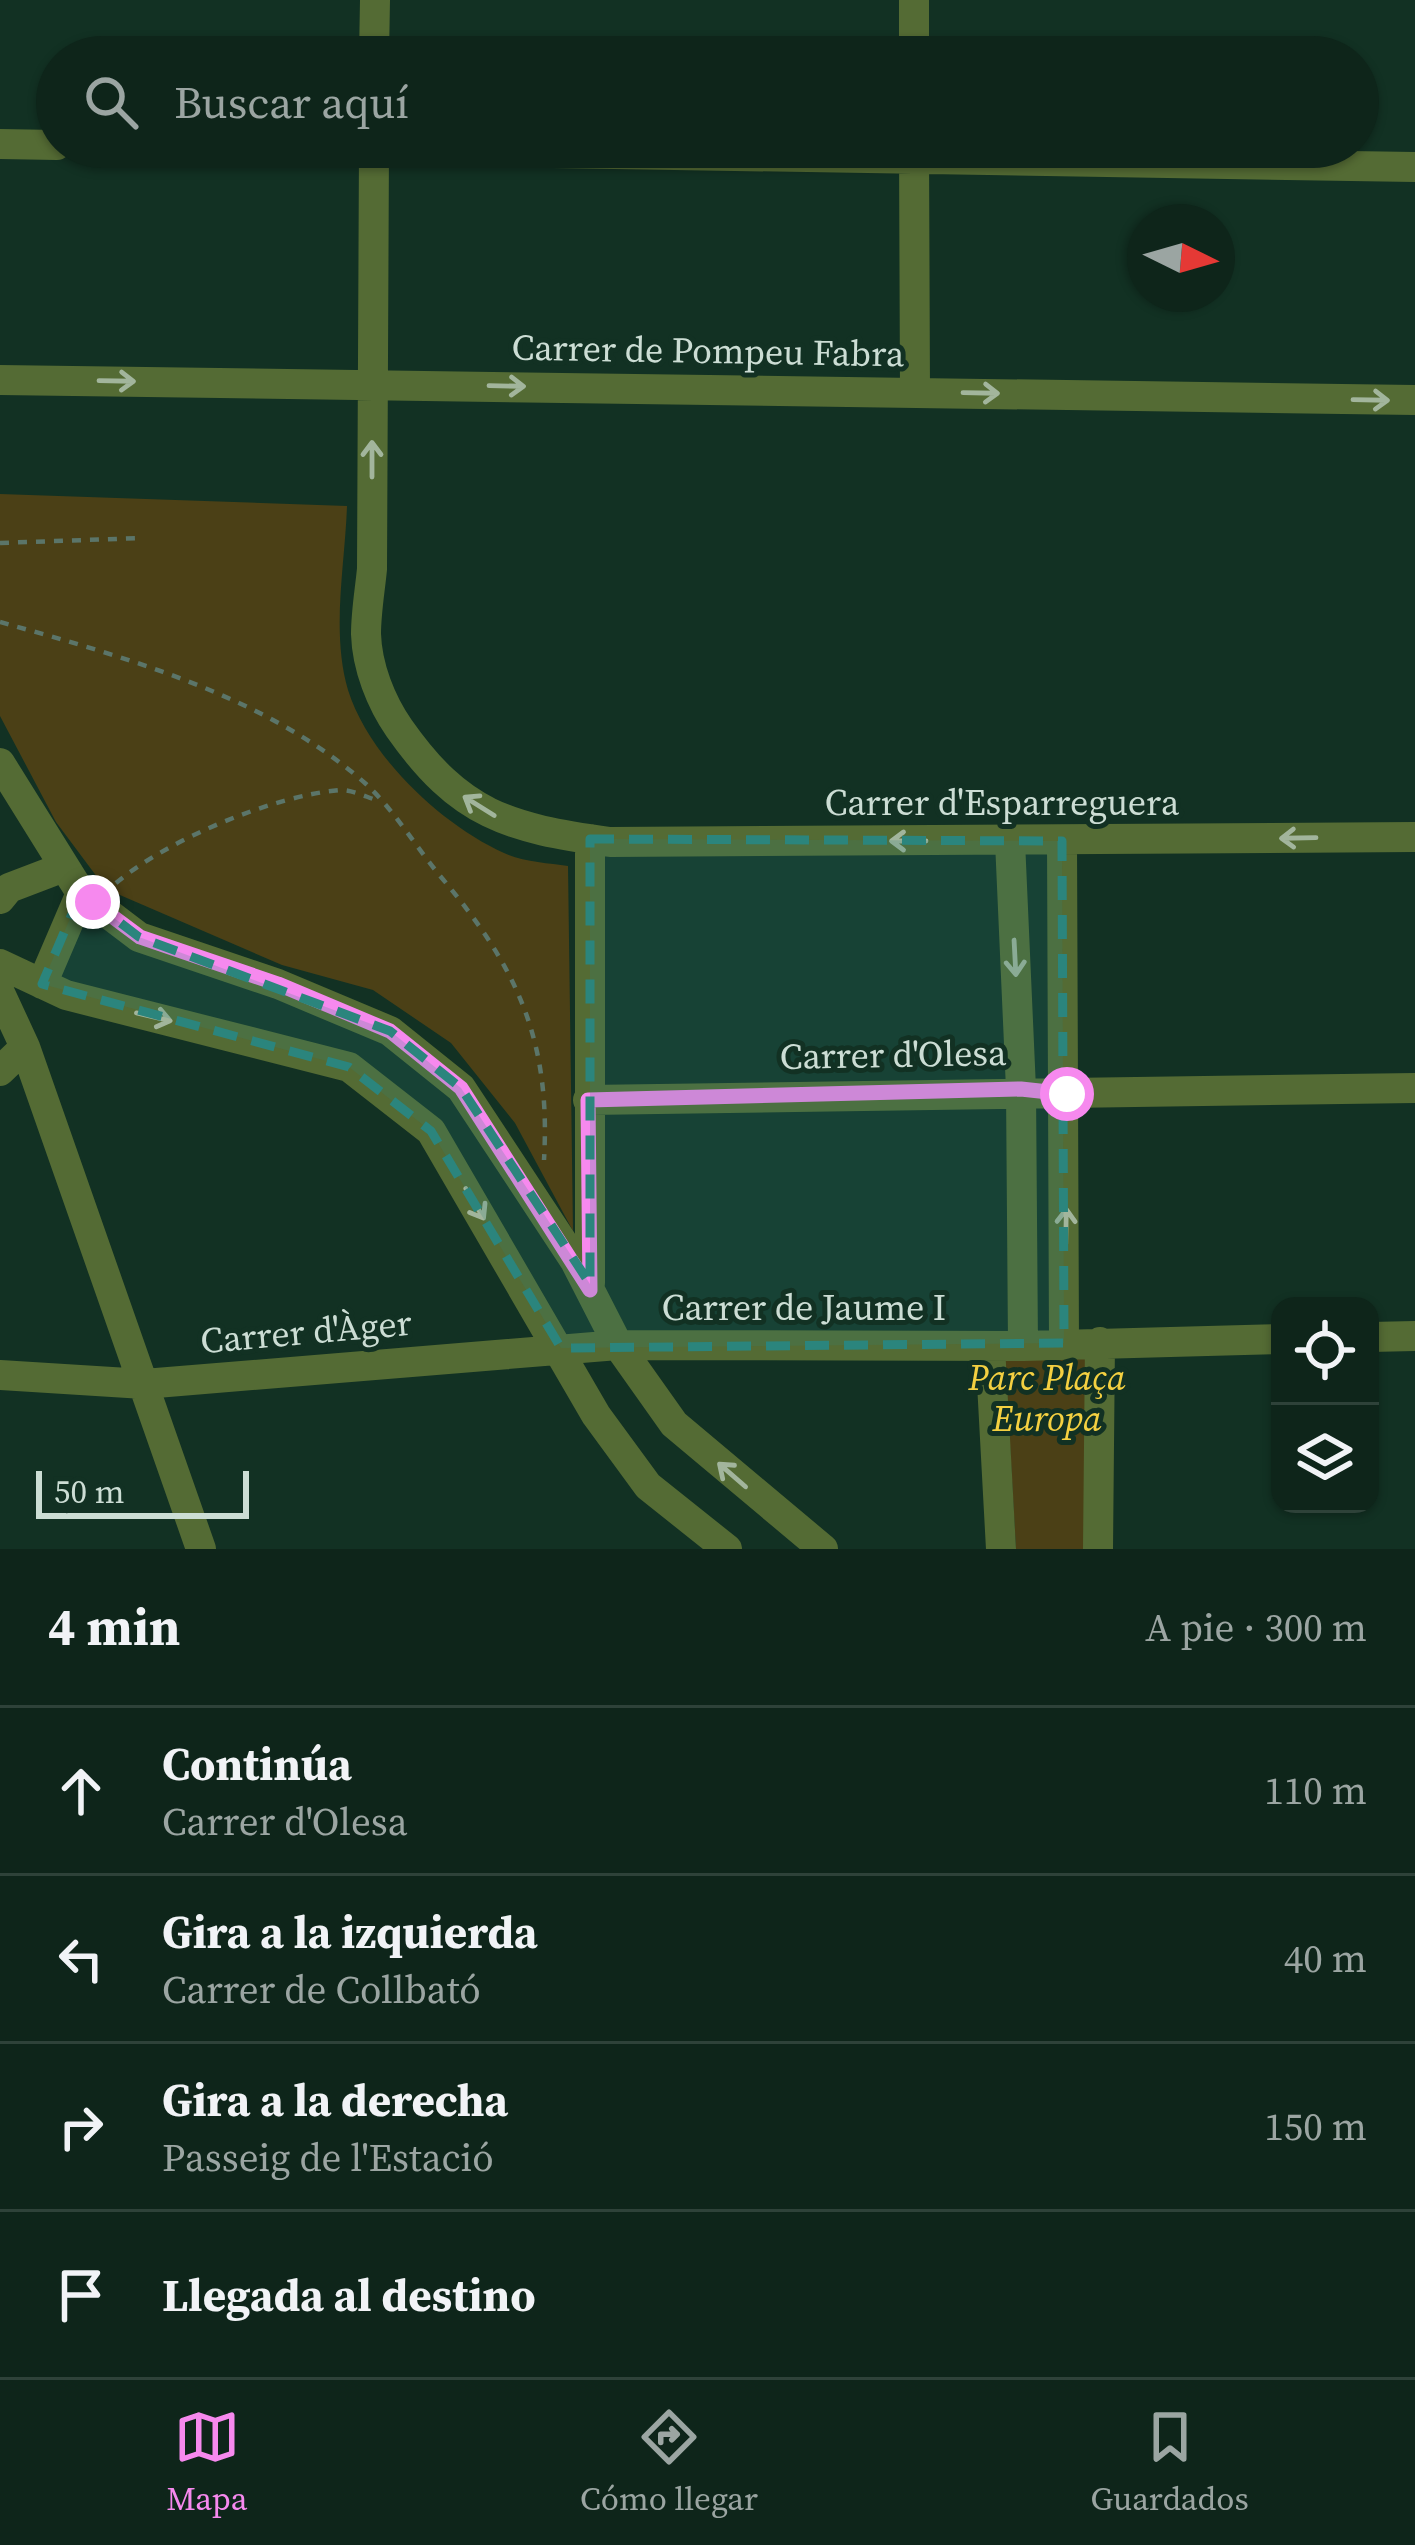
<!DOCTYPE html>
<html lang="es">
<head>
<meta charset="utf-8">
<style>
	body { margin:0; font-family:"Source Serif 4",serif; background:#1c3127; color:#f1f3f6 }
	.controls { position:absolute; right:36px; bottom:36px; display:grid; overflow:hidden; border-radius:24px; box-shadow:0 3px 9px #0004 }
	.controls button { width:108px; height:108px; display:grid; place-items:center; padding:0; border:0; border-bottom:3px solid #2e4239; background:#0e251a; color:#f1f3f6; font:60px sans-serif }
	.compass { position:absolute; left:1127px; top:204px; width:108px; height:108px; border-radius:50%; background:#0e251a; box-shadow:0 3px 9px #0004; rotate:95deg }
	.scale { position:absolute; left:36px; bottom:30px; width:213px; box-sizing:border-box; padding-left:12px; border:6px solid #ccddd4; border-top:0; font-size:33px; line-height:42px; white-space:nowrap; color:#ccddd4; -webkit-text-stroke:9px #123123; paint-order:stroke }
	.stop { position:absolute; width:36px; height:36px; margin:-27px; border:9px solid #f689ee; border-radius:50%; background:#fff }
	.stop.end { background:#f689ee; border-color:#fff; box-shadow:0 3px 12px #0008 }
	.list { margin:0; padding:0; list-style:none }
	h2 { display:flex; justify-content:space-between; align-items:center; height:156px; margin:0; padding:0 48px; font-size:51px }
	h2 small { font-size:39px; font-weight:400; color:#9ba5a2 }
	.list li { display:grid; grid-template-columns:78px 1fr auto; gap:36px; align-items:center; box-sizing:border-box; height:168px; padding:0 48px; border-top:3px solid #2e4239 }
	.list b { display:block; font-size:45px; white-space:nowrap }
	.list p { margin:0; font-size:39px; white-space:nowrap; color:#9ba5a2 }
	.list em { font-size:39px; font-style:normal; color:#9ba5a2 }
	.icon { flex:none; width:66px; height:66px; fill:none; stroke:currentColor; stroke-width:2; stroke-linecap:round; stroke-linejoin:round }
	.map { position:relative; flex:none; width:1415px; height:1549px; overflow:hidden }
	.search { position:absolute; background:#0e251a; box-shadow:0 3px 9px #0004; left:36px; right:36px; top:36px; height:132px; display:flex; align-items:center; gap:30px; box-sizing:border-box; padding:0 42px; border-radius:66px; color:#9ba5a2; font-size:45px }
	.sheet { height:828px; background:#0e251a }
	nav { display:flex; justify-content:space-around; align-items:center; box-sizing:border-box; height:168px; border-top:3px solid #2e4239; background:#0e251a; font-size:33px; color:#9ba5a2 }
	nav a { display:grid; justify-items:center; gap:6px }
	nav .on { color:#f689ee }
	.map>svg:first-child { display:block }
</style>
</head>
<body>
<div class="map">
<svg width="1415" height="1549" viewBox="0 0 1415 1549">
	<rect width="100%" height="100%" fill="#123123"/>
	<!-- green -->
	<path fill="#4b4016" d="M0,494L347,506C345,565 331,632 348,690C369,757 442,825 504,853C523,862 548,863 568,866L573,1231L515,1123L451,1043L373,990L282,965L106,889L56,822L0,716Z
		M1087,1357L1084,1549H1016L1005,1359Z"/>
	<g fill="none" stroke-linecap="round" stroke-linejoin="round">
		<!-- path -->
		<path stroke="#5b7569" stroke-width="4.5" stroke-dasharray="9 9" stroke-linecap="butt" d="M0,543L143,538
			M0,622C125,657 267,696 366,784C394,810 416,847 441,877C517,967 551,1040 544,1160
			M116,883C167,840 272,796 340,790C352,790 364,796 376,800"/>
		<!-- street -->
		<path stroke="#546b34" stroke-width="30" d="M914,0V57
			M374,57L375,0
			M0,144L57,145
			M188,147L1415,167
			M374,147L372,569C370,590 366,612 366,634C367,667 381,702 399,728C460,815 508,828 610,842L1415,837
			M914,147L915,392
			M0,380L1415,400
			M0,763L81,893L139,937L278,984L390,1031L461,1088L575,1261L618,1345L674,1424L823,1549
			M590,839V1283
			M1010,841L1021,1089L1023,1346
			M1062,841L1064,1343
			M0,899L9,888L64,867
			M0,964L66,995L349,1067L431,1131L596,1415L648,1486L727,1549
			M42,984L81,893
			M0,993L25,1047L0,1071
			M25,1047L201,1549
			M588,1100L1415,1088
			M1370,1337L1415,1336
			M990,1346L1001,1549
			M0,1375L144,1384L618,1345L1023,1346L1280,1339
			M1098,1549L1100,1342"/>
	</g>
	<!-- one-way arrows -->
	<defs><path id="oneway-shaft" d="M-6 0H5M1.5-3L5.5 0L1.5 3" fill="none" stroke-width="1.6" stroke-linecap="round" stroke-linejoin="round" transform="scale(3)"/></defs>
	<g stroke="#a2b59c">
		<use href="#oneway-shaft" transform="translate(117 381) rotate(1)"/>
		<use href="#oneway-shaft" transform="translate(507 386) rotate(1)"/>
		<use href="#oneway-shaft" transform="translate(981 393) rotate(1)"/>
		<use href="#oneway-shaft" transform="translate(1371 400) rotate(1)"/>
		<use href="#oneway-shaft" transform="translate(372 459) rotate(-90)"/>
		<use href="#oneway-shaft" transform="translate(479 806) rotate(-148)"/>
		<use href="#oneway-shaft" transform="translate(1298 838) rotate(179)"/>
		<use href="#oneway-shaft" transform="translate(908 841) rotate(180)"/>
		<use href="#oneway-shaft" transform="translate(1015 958) rotate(87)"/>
		<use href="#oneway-shaft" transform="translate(154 1017) rotate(13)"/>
		<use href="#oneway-shaft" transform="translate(475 1204) rotate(59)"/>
		<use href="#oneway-shaft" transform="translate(1066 1226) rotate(-89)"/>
		<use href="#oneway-shaft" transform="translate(732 1475) rotate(-139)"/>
	</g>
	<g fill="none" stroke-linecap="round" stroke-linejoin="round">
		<!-- route -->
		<path stroke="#f689ee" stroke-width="15" d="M93,902L140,937L278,984L390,1031L461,1088L590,1290L588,1100L1021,1089L1067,1094"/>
	</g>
	<!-- marked area -->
	<path fill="#2b857d" fill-opacity="0.2" stroke="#2b857d" stroke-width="9" stroke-dasharray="24 15" stroke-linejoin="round" d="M590,839L1062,841L1064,1343L561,1348L431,1131L349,1067L42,984L81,893L139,937L390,1031L461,1088L590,1284Z"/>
	<g text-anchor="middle" stroke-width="10" stroke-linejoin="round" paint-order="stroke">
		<!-- street labels -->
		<g font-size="36" fill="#ccddd4" stroke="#123123">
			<text transform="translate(708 350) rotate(1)" y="13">Carrer de Pompeu Fabra</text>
			<text x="1002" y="815">Carrer d'Esparreguera</text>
			<text transform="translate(893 1054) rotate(-1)" y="13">Carrer d'Olesa</text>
			<text x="804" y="1320">Carrer de Jaume I</text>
			<text transform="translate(306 1331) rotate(-5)" y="13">Carrer d'Àger</text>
		</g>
		<!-- park labels -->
		<g font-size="36" font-style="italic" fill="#f4d041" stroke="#123123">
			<text x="1047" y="1390">Parc Plaça<tspan x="1047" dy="41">Europa</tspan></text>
		</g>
	</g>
</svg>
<div class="controls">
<button><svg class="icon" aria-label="locate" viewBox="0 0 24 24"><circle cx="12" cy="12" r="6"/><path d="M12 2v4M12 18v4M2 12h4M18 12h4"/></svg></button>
<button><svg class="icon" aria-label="layers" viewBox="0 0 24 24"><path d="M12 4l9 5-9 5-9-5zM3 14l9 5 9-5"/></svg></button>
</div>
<svg class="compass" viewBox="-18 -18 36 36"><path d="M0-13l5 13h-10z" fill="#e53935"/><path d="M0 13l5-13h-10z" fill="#9ba5a2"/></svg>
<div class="scale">50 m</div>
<div class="stop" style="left:1067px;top:1094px"></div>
<div class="stop end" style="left:93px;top:902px"></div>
<div class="search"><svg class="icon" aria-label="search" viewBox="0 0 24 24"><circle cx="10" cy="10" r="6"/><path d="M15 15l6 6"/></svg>Buscar aquí</div>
</div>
<section class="sheet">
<h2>4 min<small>A pie · 300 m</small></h2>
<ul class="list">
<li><svg class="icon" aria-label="ahead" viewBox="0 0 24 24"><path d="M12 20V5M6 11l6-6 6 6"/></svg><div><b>Continúa</b><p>Carrer d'Olesa</p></div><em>110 m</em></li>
<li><svg class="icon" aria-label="left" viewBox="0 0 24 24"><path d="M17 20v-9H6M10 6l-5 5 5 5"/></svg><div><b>Gira a la izquierda</b><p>Carrer de Collbató</p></div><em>40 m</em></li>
<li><svg class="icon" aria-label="right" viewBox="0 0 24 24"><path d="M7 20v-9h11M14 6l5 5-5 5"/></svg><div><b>Gira a la derecha</b><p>Passeig de l'Estació</p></div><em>150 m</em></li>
<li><svg class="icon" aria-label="arrive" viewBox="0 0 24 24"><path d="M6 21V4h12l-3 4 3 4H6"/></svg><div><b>Llegada al destino</b></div></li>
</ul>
</section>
<nav>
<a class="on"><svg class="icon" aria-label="map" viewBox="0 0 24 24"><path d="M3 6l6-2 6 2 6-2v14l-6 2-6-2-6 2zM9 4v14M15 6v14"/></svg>Mapa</a>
<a><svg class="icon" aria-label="directions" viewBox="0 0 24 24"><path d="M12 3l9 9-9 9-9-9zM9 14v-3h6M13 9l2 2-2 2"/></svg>Cómo llegar</a>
<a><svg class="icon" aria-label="saved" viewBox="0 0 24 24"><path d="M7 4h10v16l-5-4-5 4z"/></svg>Guardados</a>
</nav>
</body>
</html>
